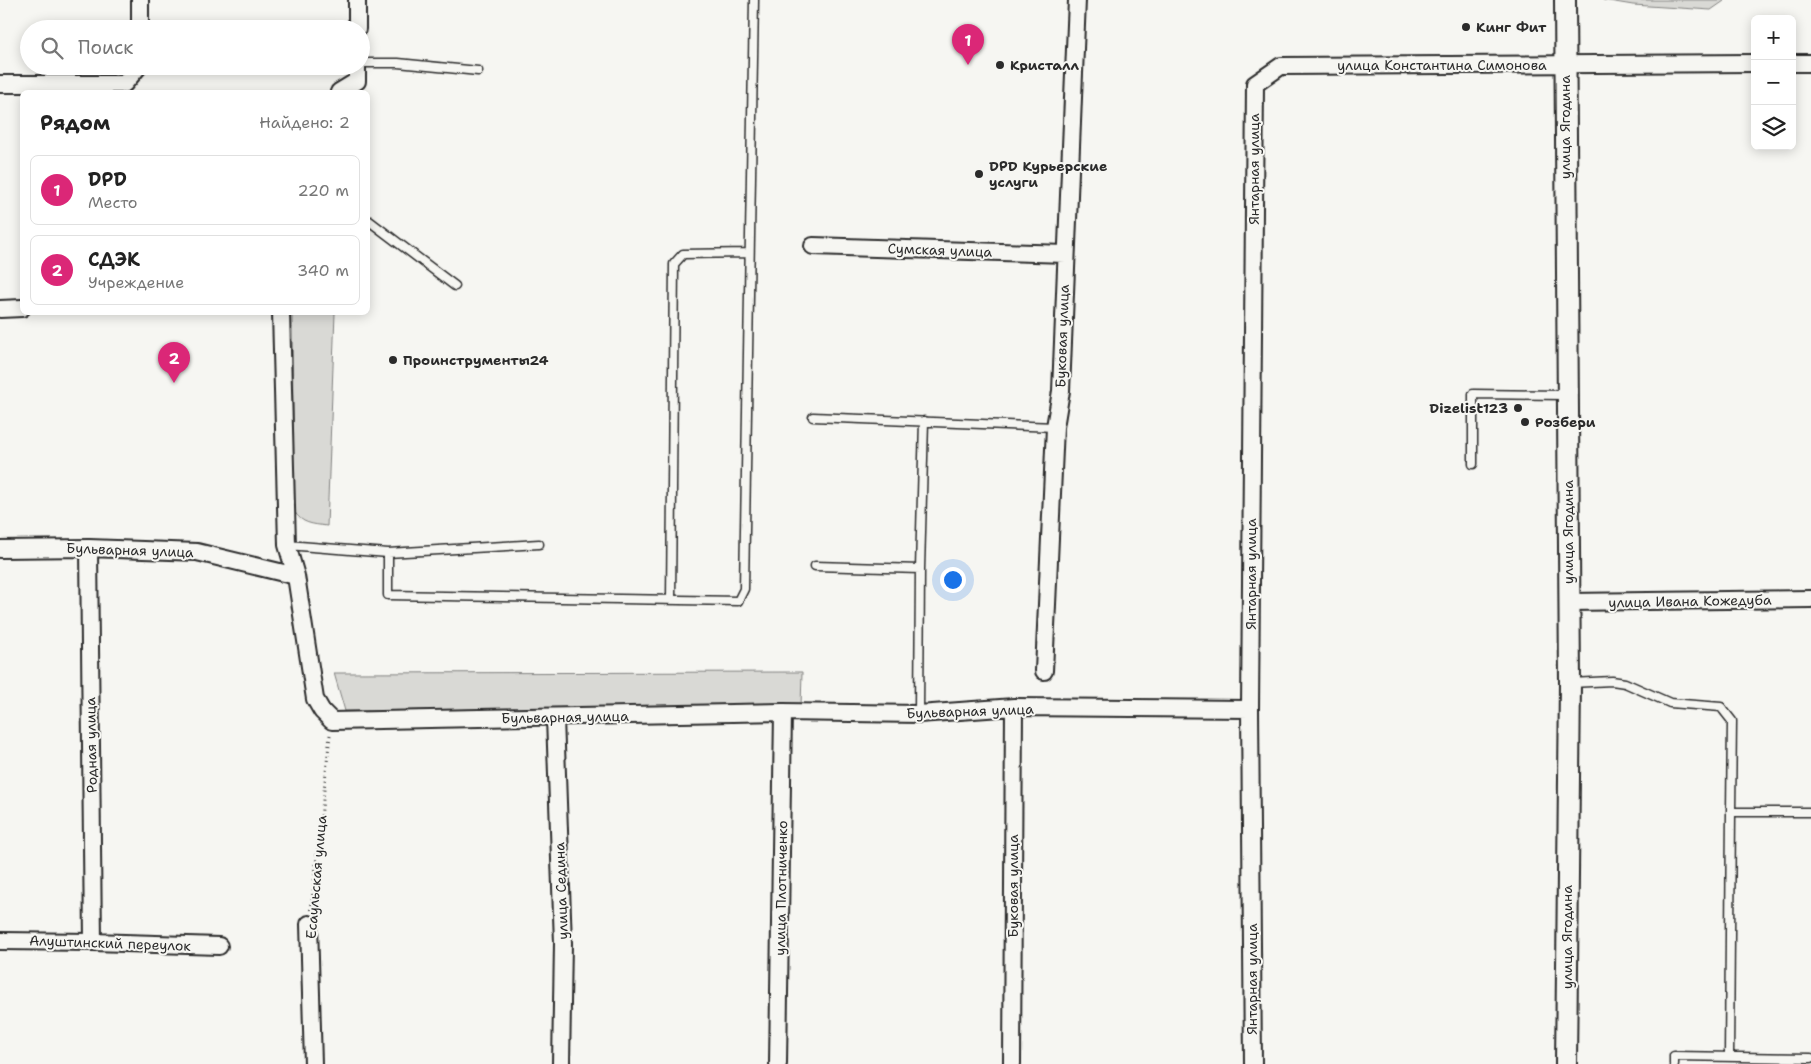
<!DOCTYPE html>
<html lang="ru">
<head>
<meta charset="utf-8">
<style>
	body { margin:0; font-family:"Shantell Sans",sans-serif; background:#f6f6f6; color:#222 }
	.controls { position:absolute; right:15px; top:15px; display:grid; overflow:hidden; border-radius:8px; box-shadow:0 2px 12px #0003 }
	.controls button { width:45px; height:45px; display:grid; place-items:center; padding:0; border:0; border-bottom:1px solid #e0e0e0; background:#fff; color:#222; font:25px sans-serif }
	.you { position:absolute; left:952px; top:579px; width:18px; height:18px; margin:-12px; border:4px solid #fff; border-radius:50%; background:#1a73e8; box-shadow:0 0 0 8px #1a73e833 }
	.badge { display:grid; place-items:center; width:32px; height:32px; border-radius:50%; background:#db2777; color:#fff; font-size:16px; font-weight:700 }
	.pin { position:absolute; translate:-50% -41px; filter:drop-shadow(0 1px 2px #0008) }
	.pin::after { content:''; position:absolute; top:26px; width:18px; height:15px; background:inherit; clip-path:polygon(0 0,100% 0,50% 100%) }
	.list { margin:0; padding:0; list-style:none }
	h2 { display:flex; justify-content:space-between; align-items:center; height:65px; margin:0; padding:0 20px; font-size:21px }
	h2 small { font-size:16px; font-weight:400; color:#767676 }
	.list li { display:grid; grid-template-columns:32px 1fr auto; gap:15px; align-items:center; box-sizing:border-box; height:70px; margin:0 10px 10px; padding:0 10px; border:1px solid #e0e0e0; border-radius:8px }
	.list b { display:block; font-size:19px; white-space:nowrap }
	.list p { margin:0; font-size:16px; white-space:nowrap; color:#767676 }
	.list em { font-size:16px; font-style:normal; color:#767676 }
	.icon { flex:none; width:28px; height:28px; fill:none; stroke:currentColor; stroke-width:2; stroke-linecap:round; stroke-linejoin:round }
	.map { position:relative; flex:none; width:1811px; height:1064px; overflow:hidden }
	.search { position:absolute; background:#fff; box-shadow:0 2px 12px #0003; left:20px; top:20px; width:350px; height:55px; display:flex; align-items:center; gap:12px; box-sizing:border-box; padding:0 18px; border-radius:28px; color:#767676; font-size:19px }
	.panel { position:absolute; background:#fff; box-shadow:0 2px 12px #0003; left:20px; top:90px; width:350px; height:225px; border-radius:8px }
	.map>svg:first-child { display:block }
</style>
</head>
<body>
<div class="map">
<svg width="1811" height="1064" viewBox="0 0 1811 1064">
	<rect width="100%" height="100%" fill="#f6f6f2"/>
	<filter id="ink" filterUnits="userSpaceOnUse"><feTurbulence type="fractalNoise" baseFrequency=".02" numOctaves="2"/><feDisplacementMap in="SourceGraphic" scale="10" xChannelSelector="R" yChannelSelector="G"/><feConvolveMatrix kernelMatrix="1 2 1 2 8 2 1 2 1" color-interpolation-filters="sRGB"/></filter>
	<g filter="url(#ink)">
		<!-- green -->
		<path fill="#d9d9d5" stroke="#828280" d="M1603,0H1724V1L1711,10L1633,5Z
			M292,313H335L327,526C312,524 302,524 294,511Z
			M802,672L801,707L345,711L334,673Z"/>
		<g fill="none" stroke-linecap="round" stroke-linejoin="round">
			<defs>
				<path id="service" d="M361,63H398L478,71
					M368,220L455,286
					M813,417L1055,427
					M1473,464V394L1567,395
					M287,545L388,553L539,544
					M388,553V595L738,601L744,589L754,0
					M815,566L920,569
					M671,600L674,264L683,254L749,253
					M1571,683L1612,681L1625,683L1670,703L1721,707L1732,721L1731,812H1811
					M919,714L920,569L924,421
					M1729,1057L1731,812
					M1674,1064V1056L1811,1058"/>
				<path id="minor" d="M357,0V29
					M140,29V0
					M1792,63H1811
					M0,84H124L139,66
					M339,92L357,81V66
					M813,246L1066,254
					M0,309L22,308
					M281,312L287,545L296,576L315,699L322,711L332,721L783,712L919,714L1014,707L1250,709
					M89,548L93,942
					M0,549L89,548L197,552L296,576
					M1569,602L1811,599
					M1044,671L1055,427L1061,391L1077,0
					M555,718L563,943L561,1064
					M309,924L313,1064
					M0,941L93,942L219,946
					M778,1064L783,712
					M1012,1064L1014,707
					M1253,1064L1250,709L1255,84L1281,66L1755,63"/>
				<path id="tertiary" d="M1565,0L1570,683L1566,1064"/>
			</defs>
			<!-- service casing -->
			<use href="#service" stroke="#2b2b2b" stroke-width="11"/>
			<!-- minor casing -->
			<use href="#minor" stroke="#2b2b2b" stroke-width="20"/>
			<!-- tertiary casing -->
			<use href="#tertiary" stroke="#2b2b2b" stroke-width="24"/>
			<!-- path -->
			<path stroke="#2b2b2b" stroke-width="3" stroke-dasharray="1 4" stroke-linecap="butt" d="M311,910L330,735"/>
			<!-- service -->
			<use href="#service" stroke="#f6f6f2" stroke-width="8"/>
			<!-- minor -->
			<use href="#minor" stroke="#f6f6f2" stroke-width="16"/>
			<!-- tertiary -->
			<use href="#tertiary" stroke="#f6f6f2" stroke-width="20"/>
		</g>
	</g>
	<!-- markers -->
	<g fill="#2b2b2b" stroke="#f6f6f2" stroke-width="2">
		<circle cx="1466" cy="27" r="5"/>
		<circle cx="1000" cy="65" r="5"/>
		<circle cx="979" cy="174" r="5"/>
		<circle cx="393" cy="360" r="5"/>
		<circle cx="1518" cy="408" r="5"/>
		<circle cx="1525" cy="422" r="5"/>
	</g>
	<g text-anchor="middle" stroke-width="4" stroke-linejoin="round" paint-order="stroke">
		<!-- poi labels -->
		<g font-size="14" font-weight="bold" fill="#2b2b2b" stroke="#f6f6f2" text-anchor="start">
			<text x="1476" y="32">Кинг Фит</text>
			<text x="1010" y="70">Кристалл</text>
			<text x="989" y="171">DPD Курьерские<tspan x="989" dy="16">услуги</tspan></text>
			<text x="403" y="365">Проинструменты24</text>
			<text x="1508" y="413" text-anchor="end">Dizelist123</text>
			<text x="1535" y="427">Розбери</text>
		</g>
		<!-- street labels -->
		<g font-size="14" fill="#2b2b2b" stroke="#f6f6f2">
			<text x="1442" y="70">улица Константина Симонова</text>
			<text transform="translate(1565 127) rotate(-90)" y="5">улица Ягодина</text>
			<text transform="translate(1254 169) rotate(-90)" y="5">Янтарная улица</text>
			<text transform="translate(940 250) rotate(2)" y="5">Сумская улица</text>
			<text transform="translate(1062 336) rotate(-88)" y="5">Буковая улица</text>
			<text transform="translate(1568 532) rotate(-90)" y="5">улица Ягодина</text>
			<text transform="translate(130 550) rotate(2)" y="5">Бульварная улица</text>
			<text transform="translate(1251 574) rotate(-90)" y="5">Янтарная улица</text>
			<text transform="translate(1690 601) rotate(-1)" y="5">улица Ивана Кожедуба</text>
			<text transform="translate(970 711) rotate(-2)" y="5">Бульварная улица</text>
			<text transform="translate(565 717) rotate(-1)" y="5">Бульварная улица</text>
			<text transform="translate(91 745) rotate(-91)" y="5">Родная улица</text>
			<text transform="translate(316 877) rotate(-85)" y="5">Есаульская улица</text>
			<text transform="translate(1013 886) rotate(-90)" y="5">Буковая улица</text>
			<text transform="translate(781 888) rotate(-89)" y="5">улица Плотниченко</text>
			<text transform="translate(561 891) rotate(-92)" y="5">улица Седина</text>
			<text transform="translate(1567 937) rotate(-90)" y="5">улица Ягодина</text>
			<text transform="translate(110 943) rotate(2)" y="5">Алуштинский переулок</text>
			<text transform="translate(1252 979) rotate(-90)" y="5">Янтарная улица</text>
		</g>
	</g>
</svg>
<div class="controls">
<button>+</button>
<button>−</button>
<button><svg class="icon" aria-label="layers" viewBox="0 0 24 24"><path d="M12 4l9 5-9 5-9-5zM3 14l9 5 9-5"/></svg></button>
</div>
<div class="you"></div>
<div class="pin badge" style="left:968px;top:65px">1</div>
<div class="pin badge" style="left:174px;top:383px">2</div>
<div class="search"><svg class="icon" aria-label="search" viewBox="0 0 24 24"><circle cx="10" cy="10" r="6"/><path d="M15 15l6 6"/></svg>Поиск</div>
<section class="panel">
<h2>Рядом<small>Найдено: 2</small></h2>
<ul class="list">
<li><span class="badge">1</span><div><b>DPD</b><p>Место</p></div><em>220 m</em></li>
<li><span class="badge">2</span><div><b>СДЭК</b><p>Учреждение</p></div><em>340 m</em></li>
</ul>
</section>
</div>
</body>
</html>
